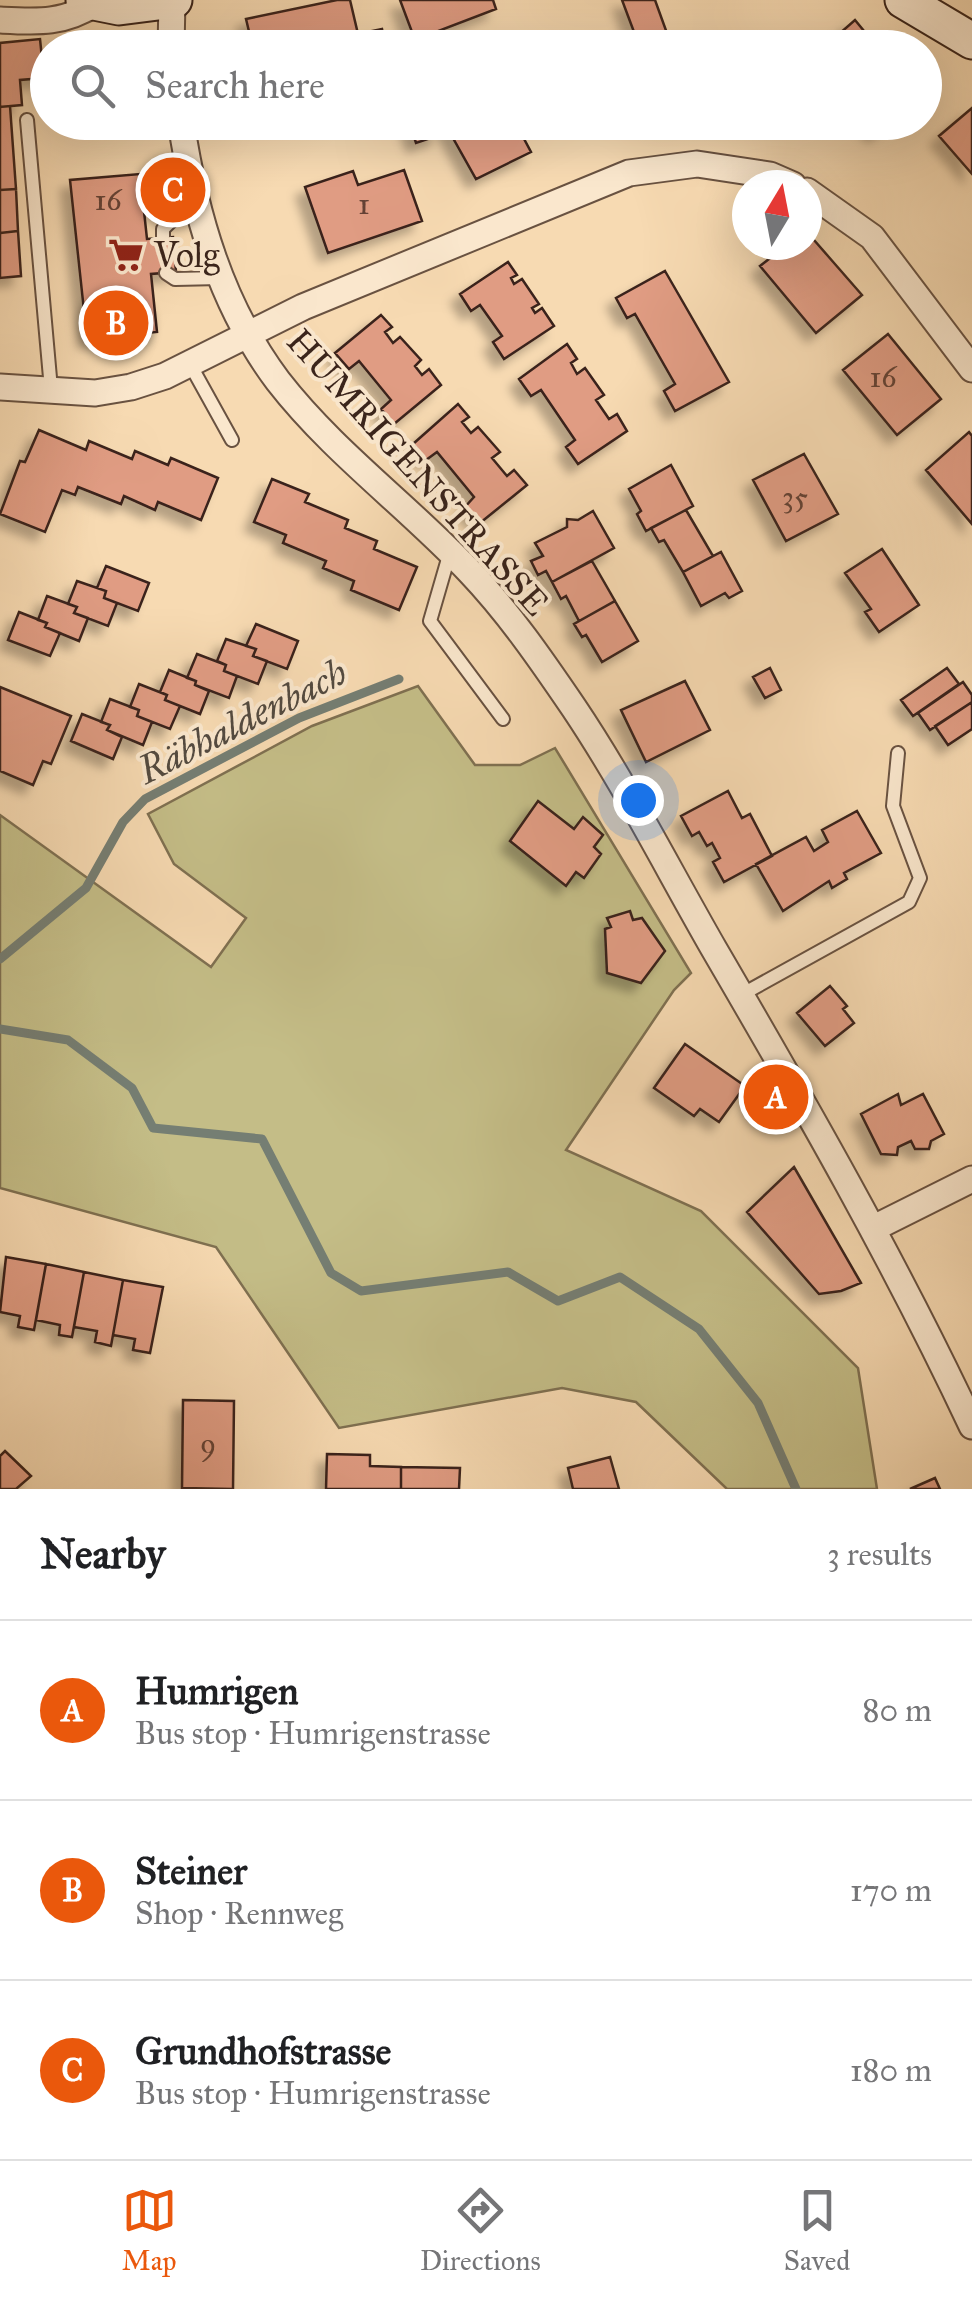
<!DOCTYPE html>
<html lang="en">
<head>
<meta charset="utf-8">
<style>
	body { margin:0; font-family:"IM FELL Great Primer",serif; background:#f6f6f6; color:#202124 }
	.compass { position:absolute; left:732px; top:170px; width:90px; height:90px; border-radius:50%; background:#fff; box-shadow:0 10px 40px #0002; rotate:10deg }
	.you { position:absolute; left:638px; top:800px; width:35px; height:35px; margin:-25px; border:8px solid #fff; border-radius:50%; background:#1a73e8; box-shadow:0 0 0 15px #1a73e833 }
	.badge { display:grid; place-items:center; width:65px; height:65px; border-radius:50%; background:#ea580c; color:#fff; font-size:32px; font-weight:700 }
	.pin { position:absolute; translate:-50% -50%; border:5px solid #fff; box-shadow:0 2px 10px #0006 }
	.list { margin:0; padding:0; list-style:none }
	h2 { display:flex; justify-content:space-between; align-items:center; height:130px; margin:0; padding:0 40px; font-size:42px }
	h2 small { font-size:32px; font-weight:400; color:#757577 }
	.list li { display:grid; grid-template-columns:65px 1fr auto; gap:30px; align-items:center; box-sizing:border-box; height:180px; padding:0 40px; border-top:2px solid #e0e0e0 }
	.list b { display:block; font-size:38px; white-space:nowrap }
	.list p { margin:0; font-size:32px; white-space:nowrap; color:#757577 }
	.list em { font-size:32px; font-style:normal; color:#757577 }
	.icon { flex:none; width:55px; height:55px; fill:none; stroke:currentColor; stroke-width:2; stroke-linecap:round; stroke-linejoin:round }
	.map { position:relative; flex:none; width:972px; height:1489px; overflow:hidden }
	.search { position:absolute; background:#fff; box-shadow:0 10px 40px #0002; left:30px; right:30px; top:30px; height:110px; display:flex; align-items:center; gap:25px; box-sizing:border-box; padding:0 35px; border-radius:55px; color:#757577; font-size:38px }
	.sheet { height:670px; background:#fff }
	nav { display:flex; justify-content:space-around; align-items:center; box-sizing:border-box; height:140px; border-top:2px solid #e0e0e0; background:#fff; font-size:28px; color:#757577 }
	nav a { display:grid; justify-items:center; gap:5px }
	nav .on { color:#ea580c }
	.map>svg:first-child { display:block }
</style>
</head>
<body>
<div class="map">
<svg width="972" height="1489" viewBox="0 0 972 1489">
	<defs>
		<filter id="shadow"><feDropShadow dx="-9" dy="9" stdDeviation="5" flood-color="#0004"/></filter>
	</defs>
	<rect width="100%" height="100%" fill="#f7dab2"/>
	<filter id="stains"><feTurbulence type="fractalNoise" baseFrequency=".002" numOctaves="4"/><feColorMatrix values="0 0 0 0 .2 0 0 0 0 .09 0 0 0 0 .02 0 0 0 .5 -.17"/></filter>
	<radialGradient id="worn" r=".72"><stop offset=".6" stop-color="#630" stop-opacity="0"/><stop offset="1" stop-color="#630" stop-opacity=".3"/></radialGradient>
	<!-- green -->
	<path fill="#c4bd87" stroke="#7f7051" stroke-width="2.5" d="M418,686L475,765H520L555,748L691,973L674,990L566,1150L701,1211L858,1368L877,1489H727L636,1402L562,1388L339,1428L216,1247L0,1188V815L211,967L246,918L174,864L148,814L312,726Z"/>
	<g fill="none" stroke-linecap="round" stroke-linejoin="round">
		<!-- stream -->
		<path stroke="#757e73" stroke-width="9" d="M0,959L86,888L123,822L145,799L299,718L399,679
			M0,1029L68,1040L132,1088L153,1128L262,1139L331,1273L361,1291L508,1272L558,1301L620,1277L699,1329L758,1403L796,1489"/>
	</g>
	<!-- building -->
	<path fill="#e09c83" stroke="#3a241b" stroke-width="2.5" filter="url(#shadow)" d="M337,0H350L358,34L382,29L386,48H253L246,19Z
		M400,0H493L496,9L415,40Z
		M622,0H655L672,47L640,48Z
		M855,20L878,48H823Z
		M40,39L44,78L20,80L22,105L0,107V43Z
		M48,56V92H46L42,57Z
		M10,106L16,189L0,190V107Z
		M972,108V174L939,136Z
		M409,122H436L440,135L416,143Z
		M444,122H515L531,152L476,179Z
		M867,122H889L877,133Z
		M404,170L422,221L328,253L305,187L353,171L358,185Z
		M140,174L147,239L173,237L176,272L151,274L157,332L87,339L70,180Z
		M16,189L18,231L0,233V190Z
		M18,231L21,276L0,278V233Z
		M807,232L862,295L816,333L760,266L787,245H807Z
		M508,262L517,275L511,278L514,284L522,279L539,304L532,308L535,313L542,308L554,326L504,359L493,342L502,336L480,305L471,311L460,294Z
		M665,271L729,382L675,411L664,391L675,384L635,314L627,318L616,298Z
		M381,315L392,327L385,332L393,343L400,337L421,360L415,366L422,375L429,369L441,385L394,424L381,409L391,400L359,361L349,369L335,353Z
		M888,334L941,399L897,435L843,370Z
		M567,344L577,359L571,363L577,374L585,368L604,395L596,400L609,419L617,414L627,431L578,464L566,447L575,440L541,390L531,396L519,379Z
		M458,404L469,417L462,422L471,433L478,427L500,452L492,458L507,476L514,470L527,485L480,523L465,507L474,497L437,452L426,460L413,444Z
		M39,430L86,450L89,441L132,459L135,451L168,465L171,458L218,478L201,520L158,502L155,510L124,496L121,504L78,487L75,495L62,490L45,532L0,514L20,461L25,462Z
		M969,432L972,436V524L926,470Z
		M804,454L838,514L786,541L753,480Z
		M671,465L693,506L646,531L637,514L641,511L629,489Z
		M272,479L309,494L305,502L348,520L345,528L377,541L374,549L417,567L399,610L351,590L354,581L323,568L326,561L283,543L286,535L254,522Z
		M686,510L713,556L683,572L664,540L659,542L651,528Z
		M593,511L614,548L552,582L546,571L538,575L531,561L543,556L535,543L567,527V519L578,520Z
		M882,549L919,605L879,632L865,612L871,609L845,573Z
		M721,552L742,591L729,598L725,593L701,606L683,572Z
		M592,561L615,601L579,621L566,596L561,599L552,582Z
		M106,566L149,583L138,611L104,598L106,591L97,588Z
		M77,581L106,591L104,598L117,603L108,626L74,613L77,607L68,604Z
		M47,596L77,607L74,613L88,618L79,641L45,627L47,623L38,620Z
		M615,601L638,641L602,662L586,635L582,637L574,624Z
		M19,612L47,623L45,627L60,633L50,656L8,640Z
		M256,624L298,641L287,669L253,656L256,649L246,646Z
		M226,639L256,649L253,656L267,661L258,684L224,671L226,665L217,661Z
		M197,654L226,665L224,671L237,676L229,698L195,685L196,681L187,678Z
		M770,668L781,690L765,698L753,677Z
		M947,668L959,684L913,716L901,700Z
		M169,670L196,681L195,685L209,691L200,714L165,700L167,695L160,692Z
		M685,681L710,730L646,762L621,710Z
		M963,682L972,695V702L930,730L918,713Z
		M139,684L167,695L165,700L180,706L170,729L137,716L139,710L130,707Z
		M0,687L71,716L51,764L43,761L33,785L0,771Z
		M110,699L139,710L137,716L152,722L143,745L107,730L110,725L101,722Z
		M972,702V729L948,745L935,726Z
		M82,714L110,725L107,730L122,737L113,759L71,741Z
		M728,791L742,818L750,814L772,856L724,882L713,862L720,858L712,843L707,846L699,832L692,836L681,816Z
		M538,801L574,829L583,817L603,835L594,847L601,854L584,878L576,872L566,886L510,841Z
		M857,811L881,853L844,873L847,879L832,888L829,881L783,911L756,864L806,837L814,851L828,842L822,830Z
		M630,911L633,920L642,918L665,951L641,983L607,973L605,929L611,927L607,918Z
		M830,986L847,1006L843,1009L854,1023L825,1046L797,1013Z
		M685,1044L745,1086L719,1122L700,1109L694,1116L654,1088Z
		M898,1094L901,1105L923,1094L944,1134L931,1141L929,1149H915L911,1141L898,1147L897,1155L881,1154L861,1114Z
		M794,1167L861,1283L841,1291L819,1294L747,1212Z
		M6,1257L46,1264L34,1330L18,1327L20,1316L0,1312Z
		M46,1264L84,1272L72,1337L59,1335L60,1325L36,1320Z
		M84,1272L123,1280L111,1346L95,1342L97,1331L74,1327Z
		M123,1280L163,1287L150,1353L133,1350L135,1339L113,1335Z
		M183,1400L234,1401L233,1489L182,1488Z
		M5,1451L31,1476L16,1489H0V1456Z
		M327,1454L370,1455V1466L401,1467V1489H326Z
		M610,1457L619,1489H573L568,1468Z
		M401,1467L460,1468L459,1489H401Z
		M935,1478L940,1489H910Z"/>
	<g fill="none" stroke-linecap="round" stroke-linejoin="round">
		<defs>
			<path id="service" d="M27,120L51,389
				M163,237V229L195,198
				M166,273L175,279L220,278
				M191,366L232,440
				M450,552L430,621L503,719
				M741,995L909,902L920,878L893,806L898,753"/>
			<path id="minor" d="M0,20C38,22 63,24 96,3
				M171,48L172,1
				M181,122C195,215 221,305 278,381C333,452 409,507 470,572C509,613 542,661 574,708C625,784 668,869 714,949C805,1105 895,1262 972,1426
				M807,191L872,237L972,369
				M0,387L95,393L131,387L165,376L303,307L629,173L697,164L770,175L793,185
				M874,1228L972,1179"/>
			<path id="secondary" d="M84,0L119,7L174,0
				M903,0L972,41"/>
		</defs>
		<!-- service casing -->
		<use href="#service" stroke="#695241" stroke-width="16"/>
		<!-- minor casing -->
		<use href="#minor" stroke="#695241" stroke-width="29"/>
		<!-- secondary casing -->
		<use href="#secondary" stroke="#3a241b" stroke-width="39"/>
		<!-- service -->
		<use href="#service" stroke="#fae7cd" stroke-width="12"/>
		<!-- minor -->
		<use href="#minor" stroke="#fae7cd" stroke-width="25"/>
		<!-- secondary -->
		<use href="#secondary" stroke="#fae7cd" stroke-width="35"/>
	</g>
	<!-- icons -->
	<defs>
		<symbol id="supermarket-bare" viewBox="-9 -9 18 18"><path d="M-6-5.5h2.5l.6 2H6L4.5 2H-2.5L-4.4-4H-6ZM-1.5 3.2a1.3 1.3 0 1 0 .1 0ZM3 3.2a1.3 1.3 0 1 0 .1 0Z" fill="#8f2418" stroke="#fae7cd" stroke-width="2.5" paint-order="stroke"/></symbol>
	</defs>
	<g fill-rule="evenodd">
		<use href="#supermarket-bare" x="101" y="230" width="50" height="50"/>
	</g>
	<g text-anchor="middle" stroke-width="8" stroke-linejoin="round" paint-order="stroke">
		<!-- number labels -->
		<g font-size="30" fill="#644235">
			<text x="108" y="210">16</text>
			<text x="364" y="214">1</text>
			<text x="883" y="387">16</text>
			<text x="795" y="507">35</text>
			<text x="208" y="1454">9</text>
		</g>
		<!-- poi labels -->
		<g font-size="35" fill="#3a241b" stroke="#fae7cd" text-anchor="start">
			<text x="154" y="267">Volg</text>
		</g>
		<!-- street labels -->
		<g font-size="35" fill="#3a241b" stroke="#fae7cd">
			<text transform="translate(418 472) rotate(48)" y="12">HUMRIGENSTRASSE</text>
		</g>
		<!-- water labels -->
		<g font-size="38" font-style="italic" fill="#534a40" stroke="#fae7cd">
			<text transform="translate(242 721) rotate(-27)" y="13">Räbhaldenbach</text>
		</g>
	</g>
	<rect width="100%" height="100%" filter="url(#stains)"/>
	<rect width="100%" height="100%" fill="url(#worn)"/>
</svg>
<svg class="compass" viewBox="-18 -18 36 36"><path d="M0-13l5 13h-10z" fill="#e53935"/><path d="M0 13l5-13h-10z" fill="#757577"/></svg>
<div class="you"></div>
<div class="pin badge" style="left:776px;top:1097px">A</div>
<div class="pin badge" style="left:116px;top:323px">B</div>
<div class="pin badge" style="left:173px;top:190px">C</div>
<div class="search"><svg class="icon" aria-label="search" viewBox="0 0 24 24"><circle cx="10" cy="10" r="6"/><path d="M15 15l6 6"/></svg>Search here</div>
</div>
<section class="sheet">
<h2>Nearby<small>3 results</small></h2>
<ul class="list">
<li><span class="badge">A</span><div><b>Humrigen</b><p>Bus stop · Humrigenstrasse</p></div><em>80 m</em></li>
<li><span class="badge">B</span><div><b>Steiner</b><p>Shop · Rennweg</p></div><em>170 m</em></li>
<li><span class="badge">C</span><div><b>Grundhofstrasse</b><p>Bus stop · Humrigenstrasse</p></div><em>180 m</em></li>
</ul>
</section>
<nav>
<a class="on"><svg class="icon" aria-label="map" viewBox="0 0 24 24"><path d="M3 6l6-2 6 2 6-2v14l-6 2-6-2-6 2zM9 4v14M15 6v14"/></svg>Map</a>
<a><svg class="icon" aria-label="directions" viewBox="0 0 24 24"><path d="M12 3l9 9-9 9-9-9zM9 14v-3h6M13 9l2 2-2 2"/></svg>Directions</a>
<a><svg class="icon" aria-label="saved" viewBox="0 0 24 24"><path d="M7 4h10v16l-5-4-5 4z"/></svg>Saved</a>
</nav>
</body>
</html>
